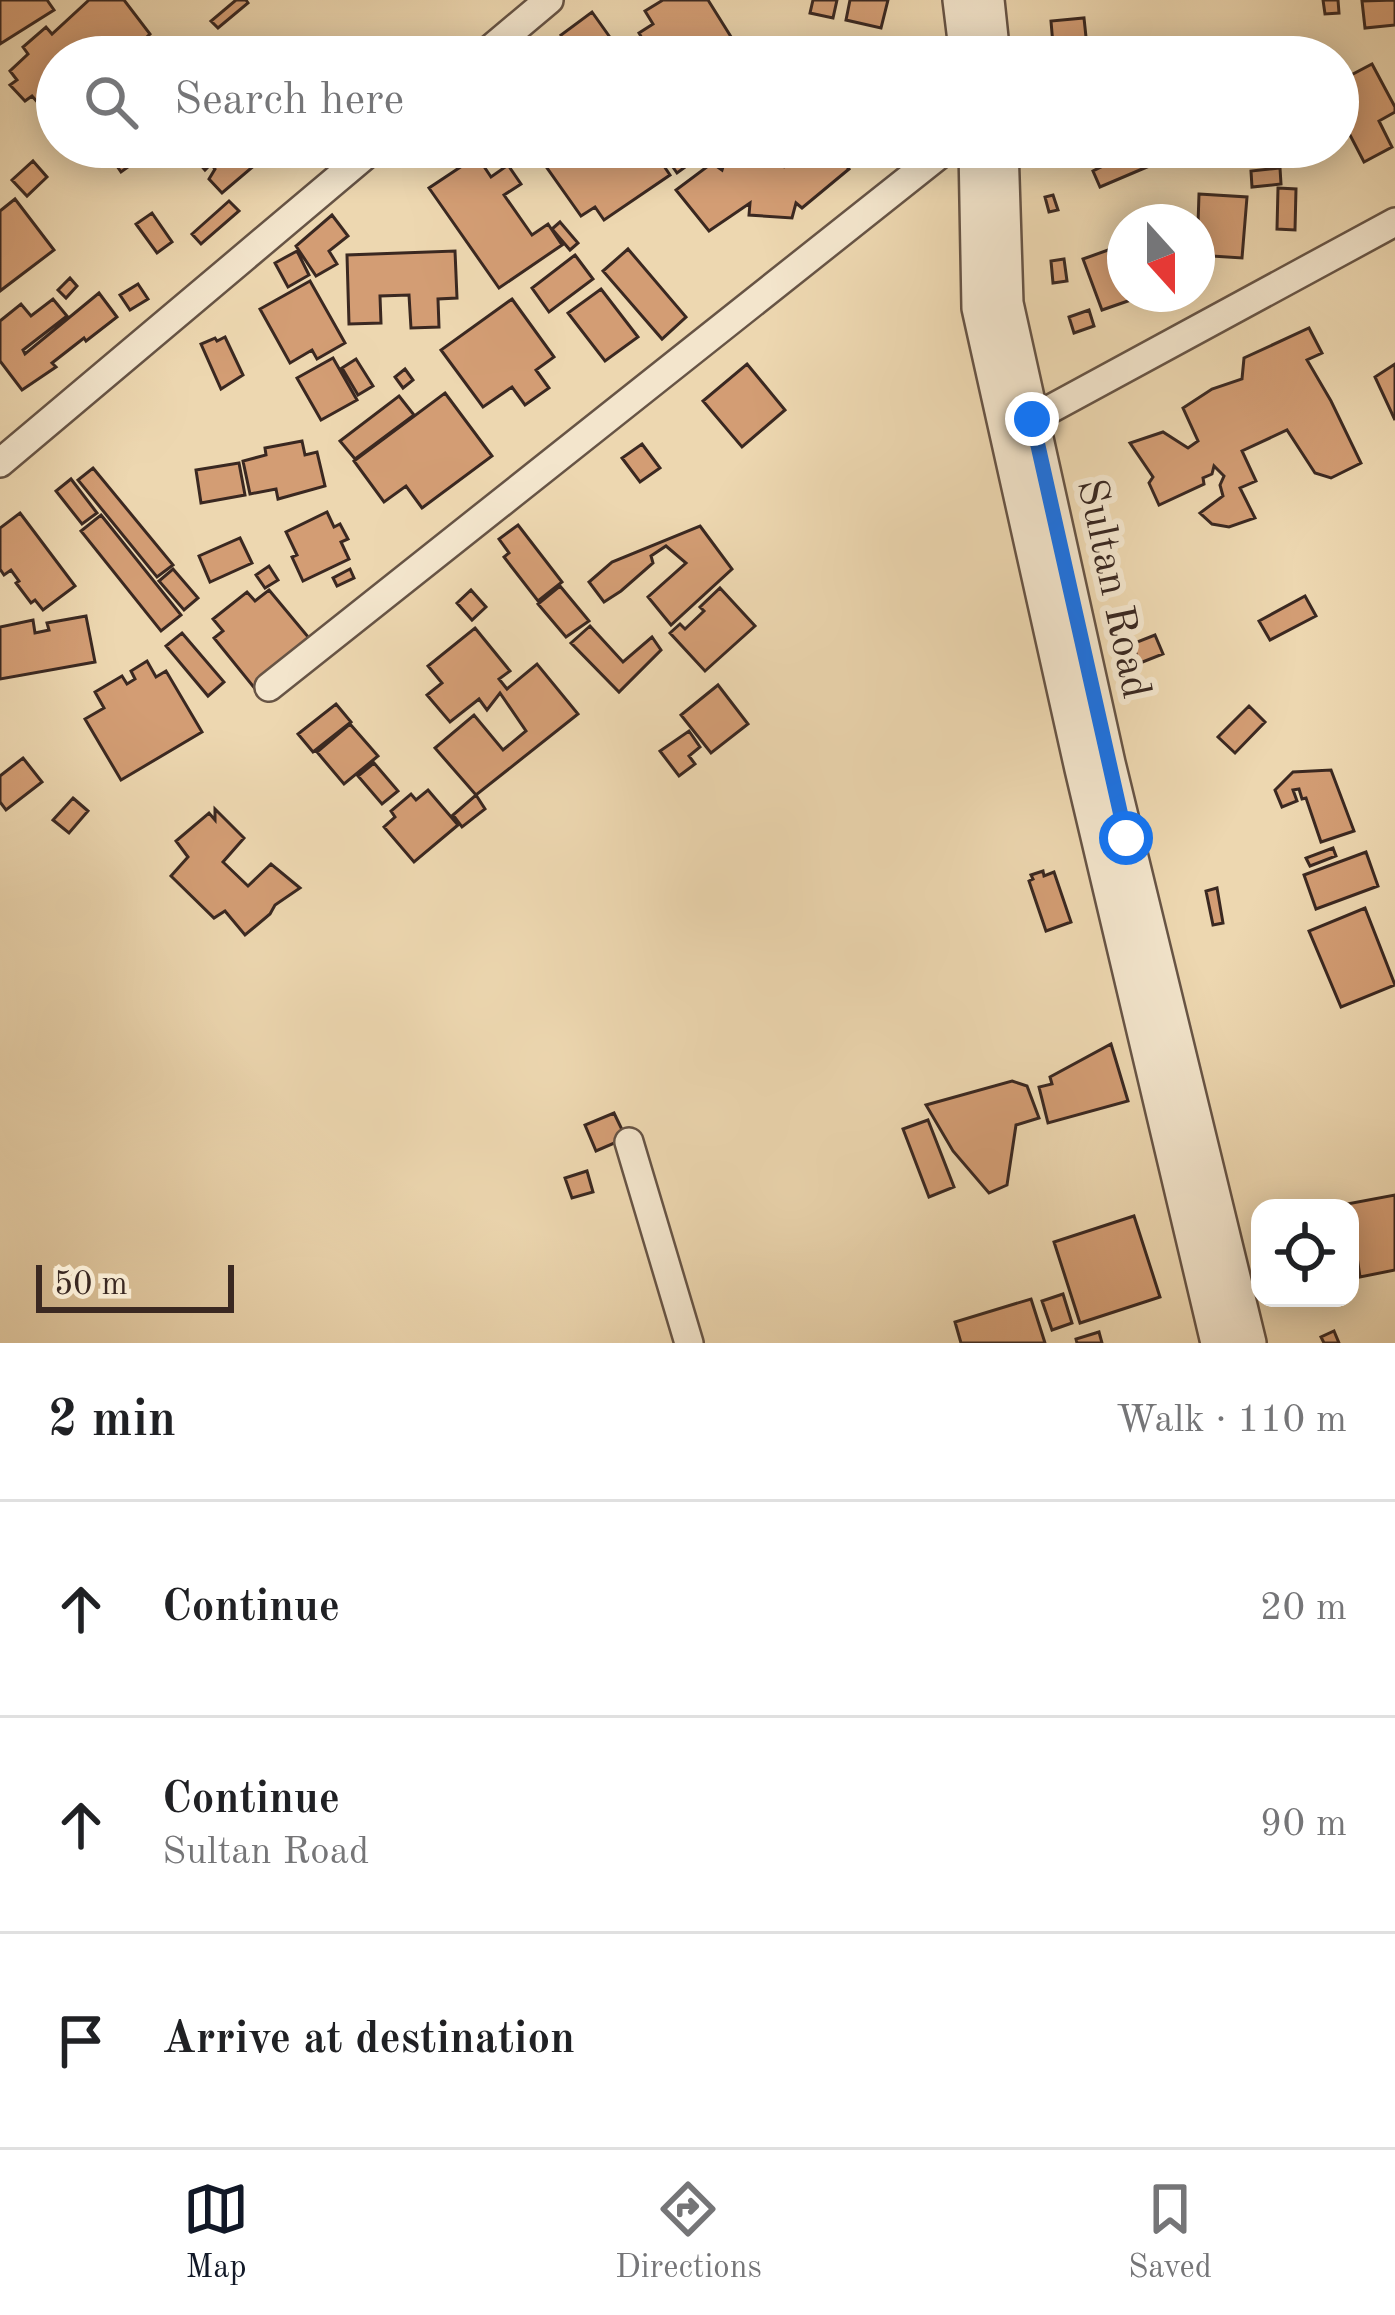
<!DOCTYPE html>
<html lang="en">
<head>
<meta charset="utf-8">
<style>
	body { margin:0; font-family:"Old Standard TT",serif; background:#f6f6f6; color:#202124 }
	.controls { position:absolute; right:36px; bottom:36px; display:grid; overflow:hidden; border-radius:24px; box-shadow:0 6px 30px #0003 }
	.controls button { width:108px; height:108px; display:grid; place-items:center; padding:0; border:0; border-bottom:3px solid #e0e0e0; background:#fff; color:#202124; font:60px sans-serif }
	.compass { position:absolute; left:1107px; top:204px; width:108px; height:108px; border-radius:50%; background:#fff; box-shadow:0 6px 30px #0003; rotate:159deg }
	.scale { position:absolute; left:36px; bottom:30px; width:198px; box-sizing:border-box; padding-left:12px; border:6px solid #3a2821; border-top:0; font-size:33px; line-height:42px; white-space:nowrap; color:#3a2821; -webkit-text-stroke:9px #f3e5cc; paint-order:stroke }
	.stop { position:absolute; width:36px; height:36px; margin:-27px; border:9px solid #1a73e8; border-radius:50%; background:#fff }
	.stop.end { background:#1a73e8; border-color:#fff; box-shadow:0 3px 12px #0008 }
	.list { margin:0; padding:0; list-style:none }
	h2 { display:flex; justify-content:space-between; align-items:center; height:156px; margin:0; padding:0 48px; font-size:51px }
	h2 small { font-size:39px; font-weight:400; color:#757577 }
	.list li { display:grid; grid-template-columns:78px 1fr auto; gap:36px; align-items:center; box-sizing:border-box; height:216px; padding:0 48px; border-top:3px solid #e0e0e0 }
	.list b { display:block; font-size:45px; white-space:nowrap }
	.list p { margin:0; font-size:39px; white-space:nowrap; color:#757577 }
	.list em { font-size:39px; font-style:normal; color:#757577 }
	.icon { flex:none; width:66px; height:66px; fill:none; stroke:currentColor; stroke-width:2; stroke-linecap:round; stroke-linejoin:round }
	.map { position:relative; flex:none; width:1395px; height:1343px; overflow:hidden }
	.search { position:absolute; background:#fff; box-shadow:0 6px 30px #0003; left:36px; right:36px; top:36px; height:132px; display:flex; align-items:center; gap:30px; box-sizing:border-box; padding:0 42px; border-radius:66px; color:#757577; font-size:45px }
	.sheet { height:804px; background:#fff }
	nav { display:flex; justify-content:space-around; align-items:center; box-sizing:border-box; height:168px; border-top:3px solid #e0e0e0; background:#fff; font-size:33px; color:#757577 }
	nav a { display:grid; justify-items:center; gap:6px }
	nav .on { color:#111827 }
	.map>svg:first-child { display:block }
</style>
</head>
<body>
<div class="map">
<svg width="1395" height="1343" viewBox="0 0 1395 1343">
	<rect width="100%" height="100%" fill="#edd7b0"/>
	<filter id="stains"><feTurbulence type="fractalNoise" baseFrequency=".00167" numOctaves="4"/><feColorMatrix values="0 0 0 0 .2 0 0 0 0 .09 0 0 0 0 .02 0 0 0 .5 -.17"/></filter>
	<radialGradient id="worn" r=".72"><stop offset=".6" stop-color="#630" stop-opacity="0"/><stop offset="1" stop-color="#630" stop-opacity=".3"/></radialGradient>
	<!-- building -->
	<path fill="#d39d74" stroke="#3a2821" stroke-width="3" d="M0,0H47L54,10L0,44Z
		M89,0H124L150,34L125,57H57L55,122L32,96L25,101L10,85L17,80L10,71L28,54L23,47L46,27L52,34Z
		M236,0H246L248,3L218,28L211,21Z
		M663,0H708L743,56L653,57L639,33L653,24L645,11Z
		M813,0H837L833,18L810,13Z
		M850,0H888L881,28L846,20Z
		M1323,0H1338L1339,13L1325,14Z
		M1395,0V25L1365,28L1362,1Z
		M592,12L624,57H577L561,35Z
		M1084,18L1088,56L1118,54V57H1054L1051,21Z
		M1372,64L1395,107V112L1379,121L1392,147L1364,162L1338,112V108L1346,104L1338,89V82Z
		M104,147H156L121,172Z
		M185,147H276L222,193L209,179L215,169L211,164L205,170Z
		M571,147H651L670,175L604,220L595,207L581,216L545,165Z
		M664,147H699L703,154L677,173L661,150Z
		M729,147L789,148L786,165L806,147H829L849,169L802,208L796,203L792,218L749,215L750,203L709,231L676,190L712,163L722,170Z
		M1109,147H1194L1100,187L1093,171L1109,163L1104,150Z
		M477,156L491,177L508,165L521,184L504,195L532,235L548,224L562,245L499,288L429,188Z
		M33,161L47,177L27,196L12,180Z
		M1280,168L1281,184L1252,187L1251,171Z
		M1278,188L1296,189L1295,230L1277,229Z
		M1199,194L1247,197L1242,258L1197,255Z
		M1053,195L1058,210L1049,212L1045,197Z
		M15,199L54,250L0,291V211Z
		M229,201L239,211L201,244L192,234Z
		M152,213L172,242L157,253L136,224Z
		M332,215L348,236L329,251L337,264L316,276L296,246Z
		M560,222L578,243L570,250L552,229Z
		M1125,244V294H1148L1102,310L1083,259Z
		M628,249L686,317L662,339L603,271Z
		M297,251L309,275L288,287L275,263Z
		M455,251L457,298L438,299L439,327L411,328L409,295L380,296L381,323L349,324L347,255Z
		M575,255L593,279L549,312L532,288Z
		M1064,259L1067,281L1053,283L1051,261Z
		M70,278L77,286L66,298L58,290Z
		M310,281L345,343L317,359L312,350L290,363L260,309Z
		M138,284L148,299L130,310L120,295Z
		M601,289L638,337L605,361L568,313Z
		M99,293L117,317L86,341L84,338L52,363L56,367L22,390L0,361V321L21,304L31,316L53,299L67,316L23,350L25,354Z
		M512,299L554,357L536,370L549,388L525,405L512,387L483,407L441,350Z
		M1089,310L1094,326L1074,333L1069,317Z
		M1309,328L1322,353L1307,360L1331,401L1361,463L1331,478L1315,473L1287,430L1242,451L1256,481L1240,488L1255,518L1229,527L1212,524L1200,513L1223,496L1220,485L1224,476L1214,466L1212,474L1203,478L1204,484L1159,505L1149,483L1153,477L1130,443L1163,432L1188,448L1198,441L1183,408L1212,389L1242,379L1244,358Z
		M225,337L243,375L221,389L201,344L215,338L217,341Z
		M333,358L357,400L321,420L297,378Z
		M356,359L373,386L358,395L342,368Z
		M747,364L785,410L742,447L703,401Z
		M1395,364V420L1375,377Z
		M405,369L413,380L403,388L395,377Z
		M445,393L492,456L422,508L406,486L384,502L354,461Z
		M399,396L414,415L355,459L340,441Z
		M302,441L305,455L317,452L325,486L278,499L276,489L250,494L243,461L266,455L265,448Z
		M642,444L660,468L640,482L622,458Z
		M239,463L245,495L201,503L196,470Z
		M93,468L173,565L157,577L78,480Z
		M71,479L97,513L82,524L56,491Z
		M327,512L334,527L340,524L348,539L341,542L349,559L303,581L292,557L297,555L286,532Z
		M20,513L75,586L43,610L35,600L31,603L16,583L19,581L11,570L4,575L0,569V528Z
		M101,515L181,615L161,631L81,531Z
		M518,525L562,582L538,601L504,557L509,553L499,539Z
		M700,526L732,569L671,625L648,597L686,563L666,546L651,556L653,563L621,591L604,602L589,582L612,562Z
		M240,538L252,563L210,582L199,556Z
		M269,566L278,580L265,588L256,575Z
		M173,569L198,598L184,610L159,581Z
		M350,569L354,578L337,586L333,578Z
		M560,586L589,621L566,637L538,604Z
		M720,588L755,626L705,671L670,633L680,624L685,629L704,611L700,607Z
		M269,590L314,644L256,690L214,638L223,631L213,619L247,592L255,601Z
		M471,590L486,607L472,620L457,603Z
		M1305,596L1316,616L1270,640L1259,621Z
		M86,616L95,662L0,679V627L33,620L35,633L49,630L47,623Z
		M590,626L623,662L652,637L661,650L619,692L571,643Z
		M475,628L510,671L499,679L507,689L537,664L578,714L476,795L435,748L474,715L503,750L526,731L500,693L487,710L479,699L450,722L427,695L442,683L428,666Z
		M182,633L224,682L208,696L166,646Z
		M1155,635L1163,654L1140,663L1132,644Z
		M147,661L156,677L166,671L202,732L121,780L85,719L104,708L95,692L122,676L127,684L135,679L131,671Z
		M718,685L748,724L711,753L681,715Z
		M336,704L351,722L313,752L298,734Z
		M1249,706L1265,722L1235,753L1218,737Z
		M350,724L378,756L344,784L317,752Z
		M689,731L700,747L689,756L695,764L679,776L660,751Z
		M23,758L42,782L6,810L0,802V776Z
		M374,763L398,791L382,804L358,776Z
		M1331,770L1354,831L1321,842L1306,798L1302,799L1299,789L1293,790L1297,801L1282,807L1275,790L1293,772Z
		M428,790L458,825L414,862L384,827L395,817L391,811L411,794L416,800Z
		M476,795L485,809L462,827L453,815Z
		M73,798L88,811L69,833L53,820Z
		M215,809L244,838L223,862L248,886L271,864L300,888L275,905L270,914L245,935L225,911L214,918L171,876L188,857L176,841L209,813L215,820Z
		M1333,848L1336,856L1310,866L1306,858Z
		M1366,852L1378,886L1316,909L1304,875Z
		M1043,871L1044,876L1054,872L1071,922L1046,931L1029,881L1033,879L1031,875Z
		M1217,888L1223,923L1213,925L1206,891Z
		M1365,908L1395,985L1341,1007L1309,931Z
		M1111,1044L1128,1101L1048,1123L1039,1087L1052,1084L1050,1077Z
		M1012,1081L1027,1086L1039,1118L1016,1125L1007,1185L989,1193L953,1151L926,1105Z
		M614,1113L626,1138L596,1151L585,1125Z
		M928,1120L954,1187L929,1197L903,1129Z
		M587,1171L593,1192L572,1198L565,1178Z
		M1395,1195V1270L1360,1277L1350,1208L1347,1204Z
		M1134,1216L1160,1297L1080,1323L1054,1242Z
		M1063,1294L1072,1323L1052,1330L1042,1301Z
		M1031,1299L1045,1343H961L955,1322Z
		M1334,1331L1339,1343H1324L1321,1337Z
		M1099,1332L1102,1343H1077L1076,1339Z"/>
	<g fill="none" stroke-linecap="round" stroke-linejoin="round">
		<defs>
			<path id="minor" d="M481,57L549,0
				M1032,419L1395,222
				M0,463L375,147
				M269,687L949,147
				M629,1142L689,1343"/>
			<path id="tertiary" d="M960,0L967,57
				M987,0L993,57
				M976,147L979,308L1082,769L1218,1343
				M1001,147L1006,303L1108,763L1249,1343"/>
		</defs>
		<!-- minor casing -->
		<use href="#minor" stroke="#675445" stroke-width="32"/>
		<!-- tertiary casing -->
		<use href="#tertiary" stroke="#675445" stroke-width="38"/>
		<!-- minor -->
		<use href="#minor" stroke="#f3e5cc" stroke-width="27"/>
		<!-- tertiary -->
		<use href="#tertiary" stroke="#f3e5cc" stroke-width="33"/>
	</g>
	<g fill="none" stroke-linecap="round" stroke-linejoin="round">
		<!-- route -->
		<path stroke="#1a73e8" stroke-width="15" d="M1032,419L1126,838"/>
	</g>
	<g text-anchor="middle" stroke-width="12" stroke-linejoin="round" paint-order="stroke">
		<!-- street labels -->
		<g font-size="42" fill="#3a2821" stroke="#f3e5cc">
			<text transform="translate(1116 588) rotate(78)" y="15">Sultan Road</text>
		</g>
	</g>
	<rect width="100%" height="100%" filter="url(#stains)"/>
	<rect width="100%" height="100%" fill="url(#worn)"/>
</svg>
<div class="controls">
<button><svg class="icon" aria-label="locate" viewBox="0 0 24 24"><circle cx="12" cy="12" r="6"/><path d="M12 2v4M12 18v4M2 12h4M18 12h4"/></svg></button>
</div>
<svg class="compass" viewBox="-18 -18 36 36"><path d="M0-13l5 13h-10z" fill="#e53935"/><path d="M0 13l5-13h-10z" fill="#757577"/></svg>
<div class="scale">50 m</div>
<div class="stop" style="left:1126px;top:838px"></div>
<div class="stop end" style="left:1032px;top:419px"></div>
<div class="search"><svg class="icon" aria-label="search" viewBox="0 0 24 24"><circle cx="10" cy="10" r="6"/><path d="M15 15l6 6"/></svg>Search here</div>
</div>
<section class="sheet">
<h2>2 min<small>Walk · 110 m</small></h2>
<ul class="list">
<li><svg class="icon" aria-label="ahead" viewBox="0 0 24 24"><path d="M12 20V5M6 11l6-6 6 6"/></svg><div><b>Continue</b></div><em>20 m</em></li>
<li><svg class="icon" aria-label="ahead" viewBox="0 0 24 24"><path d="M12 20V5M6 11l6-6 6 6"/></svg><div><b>Continue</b><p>Sultan Road</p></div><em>90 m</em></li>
<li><svg class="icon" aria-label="arrive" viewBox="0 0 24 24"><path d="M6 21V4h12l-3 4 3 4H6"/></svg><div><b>Arrive at destination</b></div></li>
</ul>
</section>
<nav>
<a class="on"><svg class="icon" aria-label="map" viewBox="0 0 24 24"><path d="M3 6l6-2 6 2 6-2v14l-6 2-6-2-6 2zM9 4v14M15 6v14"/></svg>Map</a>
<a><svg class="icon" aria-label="directions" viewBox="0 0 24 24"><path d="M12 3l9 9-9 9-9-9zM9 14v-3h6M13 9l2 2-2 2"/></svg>Directions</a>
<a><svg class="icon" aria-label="saved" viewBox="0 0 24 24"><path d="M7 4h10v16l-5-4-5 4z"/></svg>Saved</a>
</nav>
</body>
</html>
